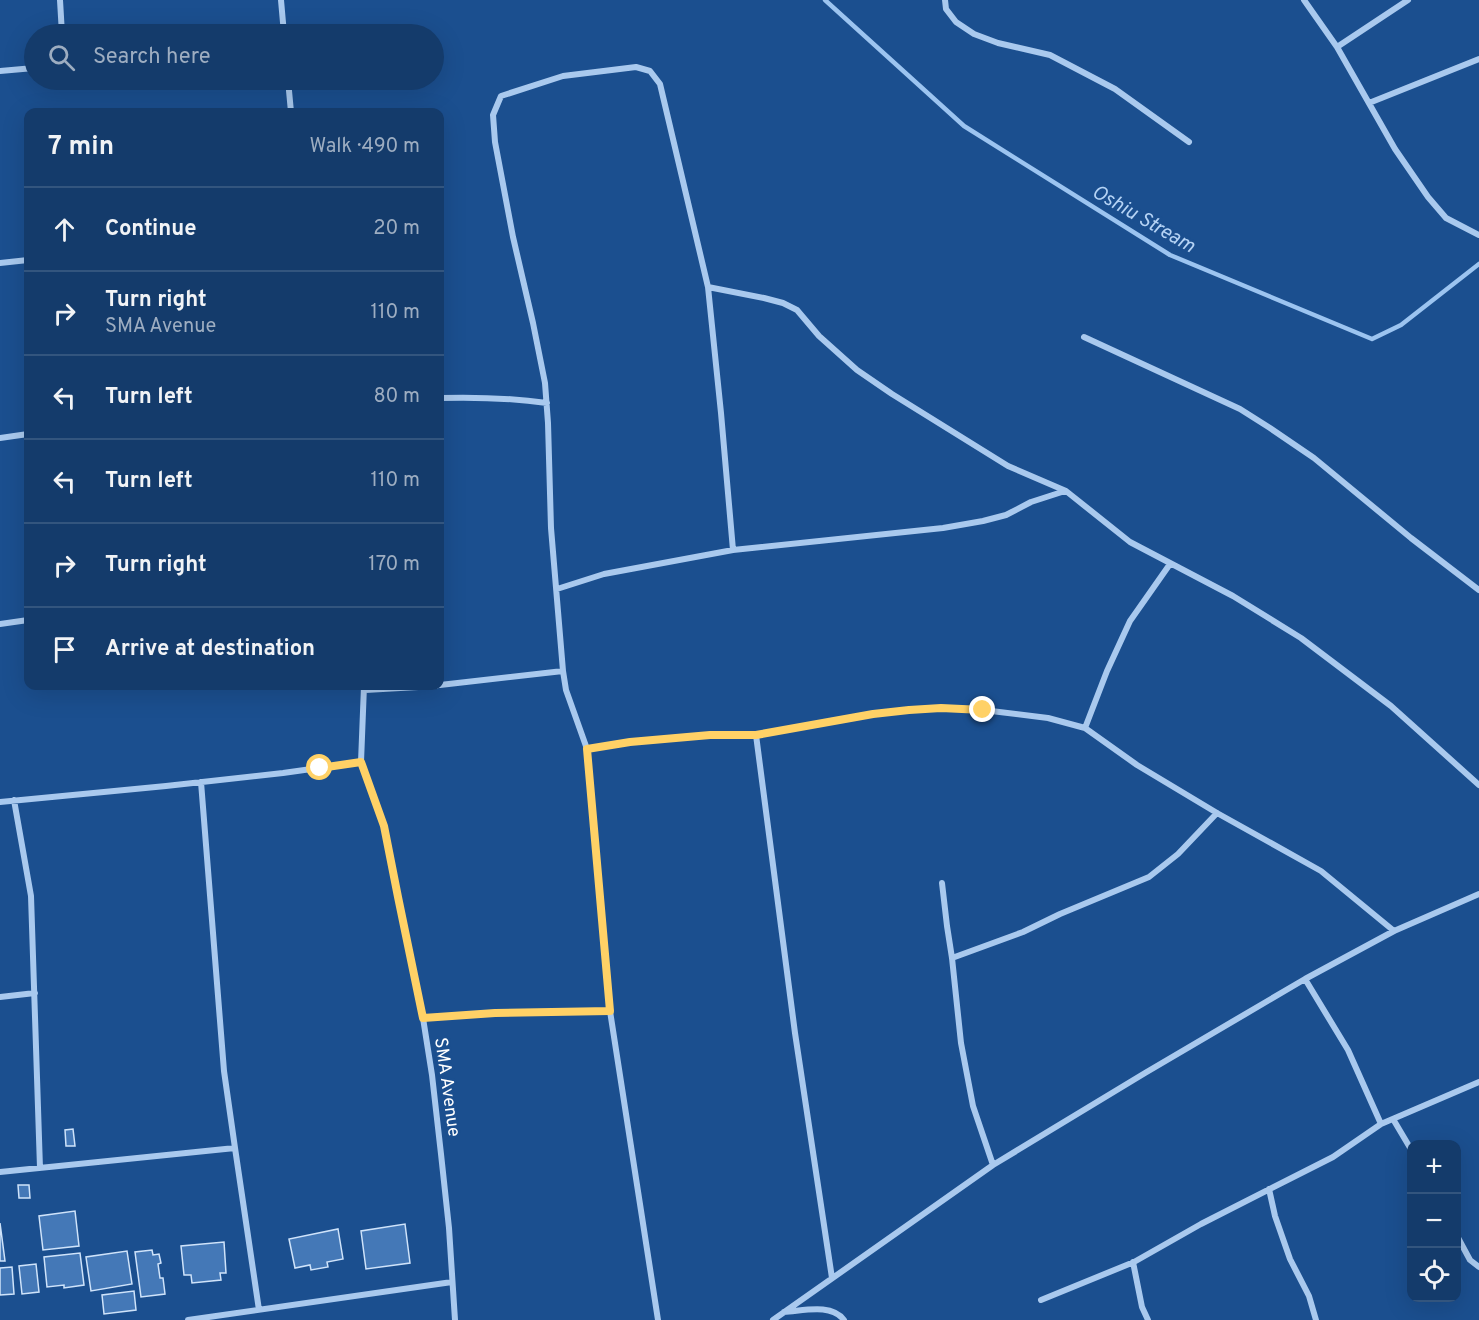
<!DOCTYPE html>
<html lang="en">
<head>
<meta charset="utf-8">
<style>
	body { margin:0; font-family:Overpass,sans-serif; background:#214673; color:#f1f3f6 }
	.controls { position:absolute; right:18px; bottom:18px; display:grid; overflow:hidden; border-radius:12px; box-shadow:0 6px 24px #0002 }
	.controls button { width:54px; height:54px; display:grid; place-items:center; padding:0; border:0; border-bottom:2px solid #33557e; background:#143b6b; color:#f1f3f6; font:30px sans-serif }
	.stop { position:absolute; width:18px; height:18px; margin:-14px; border:4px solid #ffd166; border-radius:50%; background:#fff }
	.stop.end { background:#ffd166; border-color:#fff; box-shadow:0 2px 6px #0008 }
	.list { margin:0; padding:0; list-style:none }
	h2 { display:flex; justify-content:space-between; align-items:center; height:78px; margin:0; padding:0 24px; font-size:26px }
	h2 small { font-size:20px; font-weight:400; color:#9dadc1 }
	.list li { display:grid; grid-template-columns:39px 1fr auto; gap:18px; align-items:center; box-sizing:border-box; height:84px; padding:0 24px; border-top:2px solid #33557e }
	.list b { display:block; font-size:22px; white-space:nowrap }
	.list p { margin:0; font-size:20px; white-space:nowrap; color:#9dadc1 }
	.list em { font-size:20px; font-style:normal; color:#9dadc1 }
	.icon { flex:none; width:33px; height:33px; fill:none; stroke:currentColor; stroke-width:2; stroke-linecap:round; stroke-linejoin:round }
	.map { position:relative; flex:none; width:1479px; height:1320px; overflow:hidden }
	.search { position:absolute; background:#143b6b; box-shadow:0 6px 24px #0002; left:24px; top:24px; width:420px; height:66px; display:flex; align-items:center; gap:15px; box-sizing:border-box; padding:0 21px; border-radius:33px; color:#9dadc1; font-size:22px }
	.panel { position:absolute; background:#143b6b; box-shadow:0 6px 24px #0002; left:24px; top:108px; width:420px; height:582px; border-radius:12px }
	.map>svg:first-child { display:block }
</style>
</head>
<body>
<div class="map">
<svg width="1479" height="1320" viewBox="0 0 1479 1320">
	<rect width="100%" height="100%" fill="#1b4f8f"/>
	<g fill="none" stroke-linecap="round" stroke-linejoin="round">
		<!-- stream -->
		<path stroke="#9cc4f0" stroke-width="4.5" d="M825,0L964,126L1170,255L1372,339L1401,325L1479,264"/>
	</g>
	<!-- building -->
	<path fill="#4478b7" stroke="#cfe3fa" stroke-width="1.5" d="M73,1129L75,1146H66L65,1130Z
		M18,1185H29L30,1198H19Z
		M75,1211L79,1246L43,1250L39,1216Z
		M0,1223L5,1261H0Z
		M405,1224L410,1263L366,1269L361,1231Z
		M338,1229L343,1259L327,1262L328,1267L311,1270L310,1265L295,1268L289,1239Z
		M224,1242L226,1273H220L221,1280L192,1283L191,1275H184L181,1246Z
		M152,1250L153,1255L159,1254L161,1263L158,1264L160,1278H163L165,1294L141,1297L135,1252Z
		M127,1251L132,1284L91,1291L86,1257Z
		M80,1253L84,1285L64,1288V1285L47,1287L44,1257Z
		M36,1264L39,1292L22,1294L19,1266Z
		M12,1267L14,1294L0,1295V1268Z
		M134,1291L136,1310L104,1314L102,1295Z"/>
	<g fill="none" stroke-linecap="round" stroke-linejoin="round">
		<!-- street -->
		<path stroke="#a9c9ee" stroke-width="6" d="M60,0L62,34
			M281,0L284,34
			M945,0L946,9L956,22L974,34L998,43L1050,55L1115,89L1189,142
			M1304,0L1337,47L1395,149L1428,197L1446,218L1479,235
			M1337,47L1408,0
			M0,71L34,68
			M288,80L291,112
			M1369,103L1479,59
			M0,263L28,260
			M708,287L764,298L783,303L797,310L819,336L857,370L892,394L1008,466L1066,491L1130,542L1233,596L1301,638L1391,706L1479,785
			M1084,337L1240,409L1270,428L1314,458L1411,538L1479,590
			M440,398C476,397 511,398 547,403
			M0,438L28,434
			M557,589L604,574L733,550L943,528L983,521L1006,515L1031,502L1065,491
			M0,624L28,620
			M440,685L563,671
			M364,686L361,762L384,826L398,897L423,1018L432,1075L441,1154L449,1228L455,1320
			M365,690L436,686
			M1085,728L1107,671L1130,621L1170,564
			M756,735L795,1033L832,1278
			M587,749L630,742L710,735H756L873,714L909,710L941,708L983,710L1048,718L1085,728L1137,765L1217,813L1321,871L1394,931
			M201,782L224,1071L235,1148L259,1310
			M14,800L31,896L40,1168
			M0,802L166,786L283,773L361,762
			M942,883L947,926L952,958L961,1043L973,1106L993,1165
			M952,958L1023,932L1060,914L1149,877L1178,854L1217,813
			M1305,979L1348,1050L1381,1124
			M0,997L35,993
			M423,1018L495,1013L610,1011
			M1393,1119L1412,1151
			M0,1172L235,1148
			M1269,1189L1275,1216L1290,1259L1309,1296L1316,1320
			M1456,1234L1470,1260L1479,1267
			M1133,1262L1142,1307L1148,1320
			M1041,1300L1134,1262L1201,1224L1333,1157L1381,1124L1479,1082
			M784,1312C803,1311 831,1303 844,1320
			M188,1320L452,1282
			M658,1320L610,1011L587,749L566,690L563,671L551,528L548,423L545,383L533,323L513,237L495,142L493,115L501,96L563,76L636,67L650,71L660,84L708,287L721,413L733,550
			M773,1320L993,1165L1145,1073L1305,979L1394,931L1479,894"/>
	</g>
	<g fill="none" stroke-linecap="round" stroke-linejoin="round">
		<!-- route -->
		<path stroke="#ffd166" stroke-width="8" d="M320,768L361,762L384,826L398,897L423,1018L495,1013L610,1011L587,749L630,742L710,735H756L873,714L909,710L941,708L983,710"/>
	</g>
	<g text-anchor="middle" stroke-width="5" stroke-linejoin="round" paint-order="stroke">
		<!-- street labels -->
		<g font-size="18" fill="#fff" stroke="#1b4f8f">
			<text transform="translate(448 1087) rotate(82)" y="6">SMA Avenue</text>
		</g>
		<!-- water labels -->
		<g font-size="20" font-style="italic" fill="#b5d3f5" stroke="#1b4f8f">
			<text transform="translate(1144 218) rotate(30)" y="7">Oshiu Stream</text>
		</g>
	</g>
</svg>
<div class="controls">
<button>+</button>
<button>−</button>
<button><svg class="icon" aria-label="locate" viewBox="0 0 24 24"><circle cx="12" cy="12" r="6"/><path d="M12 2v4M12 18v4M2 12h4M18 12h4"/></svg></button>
</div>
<div class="stop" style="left:320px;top:768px"></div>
<div class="stop end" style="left:983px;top:710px"></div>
<div class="search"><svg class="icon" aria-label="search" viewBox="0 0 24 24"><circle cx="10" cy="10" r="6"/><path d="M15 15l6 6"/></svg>Search here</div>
<section class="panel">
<h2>7 min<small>Walk · 490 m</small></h2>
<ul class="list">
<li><svg class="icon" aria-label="ahead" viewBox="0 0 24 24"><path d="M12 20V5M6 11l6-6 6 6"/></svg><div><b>Continue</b></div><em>20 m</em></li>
<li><svg class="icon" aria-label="right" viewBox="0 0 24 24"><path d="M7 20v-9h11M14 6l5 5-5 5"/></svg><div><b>Turn right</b><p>SMA Avenue</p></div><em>110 m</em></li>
<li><svg class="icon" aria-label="left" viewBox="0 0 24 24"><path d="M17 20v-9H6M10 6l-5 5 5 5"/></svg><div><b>Turn left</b></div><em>80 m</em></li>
<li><svg class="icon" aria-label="left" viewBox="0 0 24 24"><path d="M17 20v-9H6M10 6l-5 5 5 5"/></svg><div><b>Turn left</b></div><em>110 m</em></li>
<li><svg class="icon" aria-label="right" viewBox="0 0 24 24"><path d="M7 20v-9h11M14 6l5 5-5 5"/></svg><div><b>Turn right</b></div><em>170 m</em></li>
<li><svg class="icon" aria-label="arrive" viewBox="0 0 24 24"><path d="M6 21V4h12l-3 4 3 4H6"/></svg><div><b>Arrive at destination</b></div></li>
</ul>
</section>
</div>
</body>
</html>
